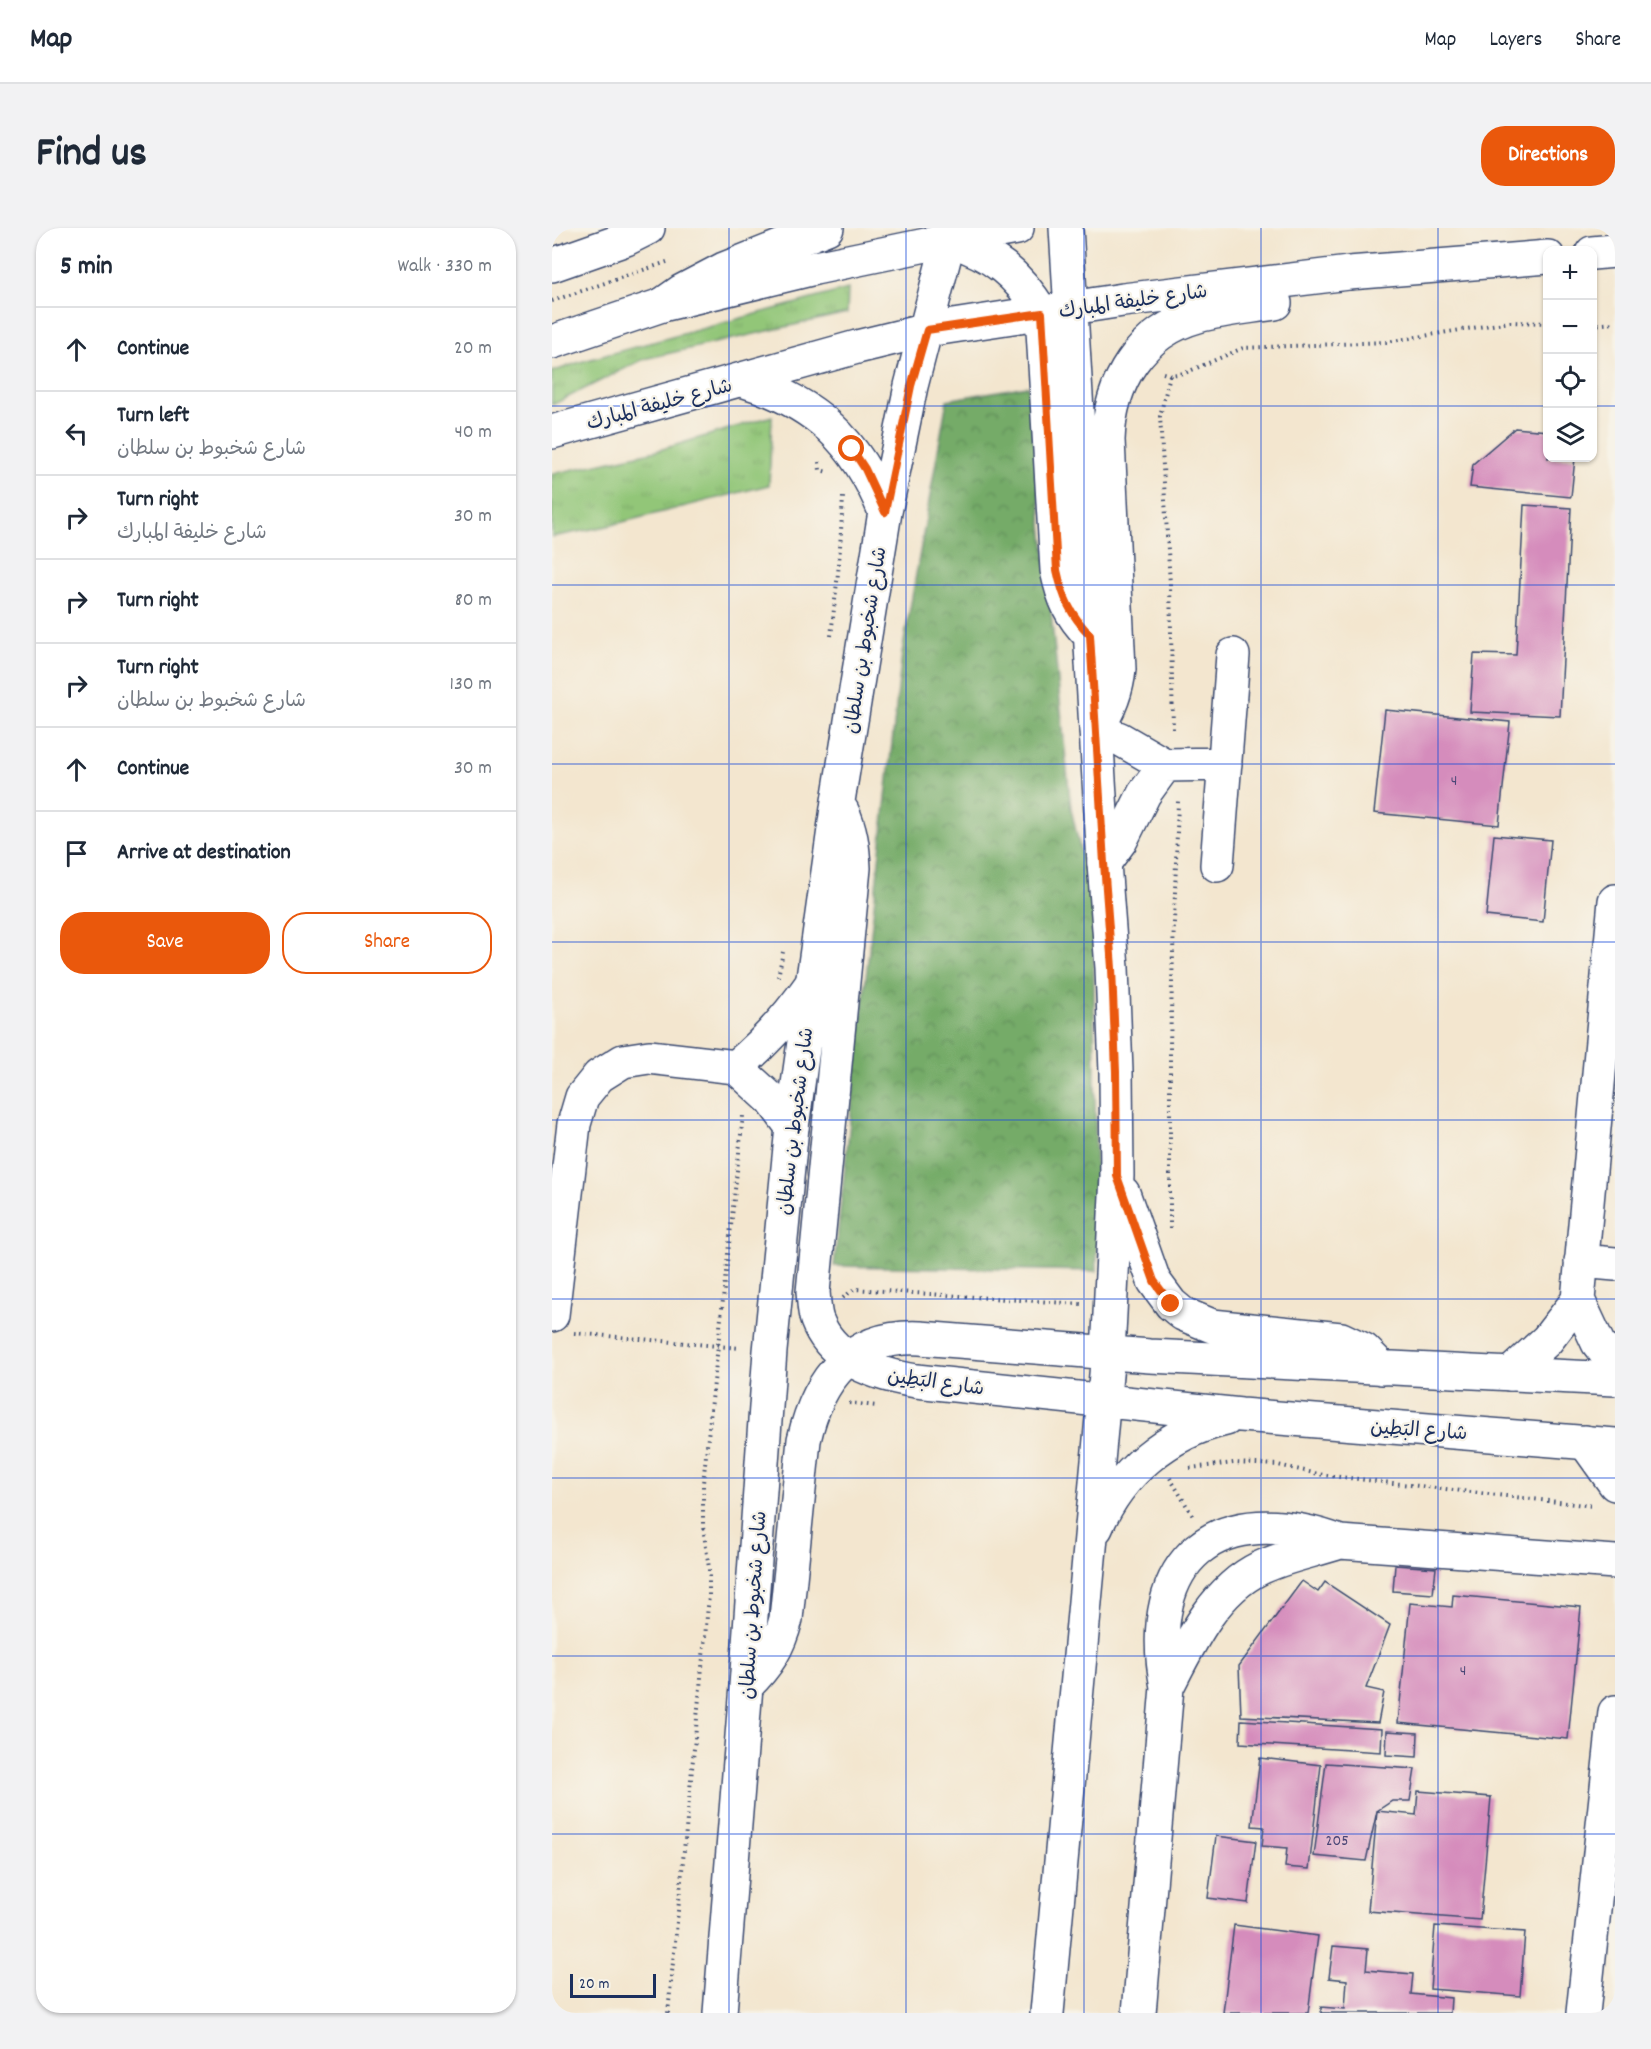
<!DOCTYPE html>
<html lang="en">
<head>
<meta charset="utf-8">
<style>
	body { margin:0; font-family:Dekko,"Playpen Sans Arabic",sans-serif; background:#f2f2f3; color:#1f2937 }
	.controls { position:absolute; right:18px; top:18px; display:grid; overflow:hidden; border-radius:12px; box-shadow:0 2px 4px #0004 }
	.controls button { width:54px; height:54px; display:grid; place-items:center; padding:0; border:0; border-bottom:2px solid #e0e1e3; background:#fff; color:#1f2937; font:30px sans-serif }
	.scale { position:absolute; left:18px; bottom:15px; width:86px; box-sizing:border-box; padding-left:6px; border:3px solid #1b2f5e; border-top:0; font-size:16px; line-height:21px; white-space:nowrap; color:#1b2f5e; -webkit-text-stroke:4px #f7f3e8; paint-order:stroke }
	.stop { position:absolute; width:18px; height:18px; margin:-14px; border:4px solid #ea580c; border-radius:50%; background:#fff }
	.stop.end { background:#ea580c; border-color:#fff; box-shadow:0 2px 6px #0008 }
	.list { margin:0; padding:0; list-style:none }
	h2 { display:flex; justify-content:space-between; align-items:center; height:78px; margin:0; padding:0 24px; font-size:26px }
	h2 small { font-size:20px; font-weight:400; color:#747a83 }
	.list li { display:grid; grid-template-columns:39px 1fr auto; gap:18px; align-items:center; box-sizing:border-box; height:84px; padding:0 24px; border-top:2px solid #e0e1e3 }
	.list b { display:block; font-size:22px; white-space:nowrap }
	.list p { margin:0; font-size:20px; white-space:nowrap; color:#747a83 }
	.list em { font-size:20px; font-style:normal; color:#747a83 }
	.actions { display:flex; gap:12px; padding:18px 24px }
	.actions a { flex:1; padding:14px 0; border:2px solid #ea580c; border-radius:24px; text-align:center; font-size:21px; color:#ea580c }
	.actions .main { background:#ea580c; color:#fff }
	.icon { flex:none; width:33px; height:33px; fill:none; stroke:currentColor; stroke-width:2; stroke-linecap:round; stroke-linejoin:round }
	.map { position:relative; flex:none; width:1063px; height:1785px; overflow:hidden; border-radius:24px }
	header { display:flex; align-items:center; gap:36px; box-sizing:border-box; height:84px; padding:0 30px; background:#fff; border-bottom:2px solid #e0e1e3 }
	header strong { font-size:28px }
	nav { display:flex; gap:33px; margin-inline-start:auto; font-size:21px }
	.intro { display:flex; align-items:center; justify-content:space-between; box-sizing:border-box; height:144px; padding:0 36px }
	h1 { margin:0; font-size:42px }
	.button { padding:15px 27px; border-radius:24px; background:#ea580c; color:#fff; font-size:21px; font-weight:700 }
	main { display:flex; gap:36px; padding:0 36px }
	aside { flex:1; background:#fff; border-radius:24px; box-shadow:0 2px 4px #0004 }
	.map>svg:first-child { display:block }
</style>
</head>
<body>
<header>
<strong>Map</strong>
<nav><a>Map</a><a>Layers</a><a>Share</a></nav>
</header>
<div class="intro"><h1>Find us</h1><a class="button">Directions</a></div>
<main>
<aside>
<h2>5 min<small>Walk · 330 m</small></h2>
<ul class="list">
<li><svg class="icon" aria-label="ahead" viewBox="0 0 24 24"><path d="M12 20V5M6 11l6-6 6 6"/></svg><div><b>Continue</b></div><em>20 m</em></li>
<li><svg class="icon" aria-label="left" viewBox="0 0 24 24"><path d="M17 20v-9H6M10 6l-5 5 5 5"/></svg><div><b>Turn left</b><p>شارع شخبوط بن سلطان</p></div><em>40 m</em></li>
<li><svg class="icon" aria-label="right" viewBox="0 0 24 24"><path d="M7 20v-9h11M14 6l5 5-5 5"/></svg><div><b>Turn right</b><p>شارع خليفة المبارك</p></div><em>30 m</em></li>
<li><svg class="icon" aria-label="right" viewBox="0 0 24 24"><path d="M7 20v-9h11M14 6l5 5-5 5"/></svg><div><b>Turn right</b></div><em>80 m</em></li>
<li><svg class="icon" aria-label="right" viewBox="0 0 24 24"><path d="M7 20v-9h11M14 6l5 5-5 5"/></svg><div><b>Turn right</b><p>شارع شخبوط بن سلطان</p></div><em>130 m</em></li>
<li><svg class="icon" aria-label="ahead" viewBox="0 0 24 24"><path d="M12 20V5M6 11l6-6 6 6"/></svg><div><b>Continue</b></div><em>30 m</em></li>
<li><svg class="icon" aria-label="arrive" viewBox="0 0 24 24"><path d="M6 21V4h12l-3 4 3 4H6"/></svg><div><b>Arrive at destination</b></div></li>
</ul>
<div class="actions"><a class="main">Save</a><a>Share</a></div>
</aside>
<div class="map">
<svg width="1063" height="1785" viewBox="0 0 1063 1785">
	<defs>
		<pattern id="grass-tufts" width="24" height="20" patternUnits="userSpaceOnUse" patternTransform="scale(1.5)"><rect width="24" height="20" fill="#92c678"/><path d="M3 7l-1-3M5 7V3M7 7l1-3M15 17l-1-3M17 17v-4M19 17l1-3" fill="none" stroke="#7daa6a"/></pattern>
		<pattern id="forest-crowns" width="20" height="18" patternUnits="userSpaceOnUse" patternTransform="scale(1.5)"><rect width="20" height="18" fill="#75ab68"/><path d="M2 6a3 3 0 1 1 6 0M12 15a3 3 0 1 1 6 0" fill="none" stroke="#5f8c59"/></pattern>
	</defs>
	<rect width="100%" height="100%" fill="#f7f3e8"/>
	<filter id="ink" filterUnits="userSpaceOnUse"><feTurbulence type="fractalNoise" baseFrequency=".0167" numOctaves="2"/><feDisplacementMap in="SourceGraphic" scale="12" xChannelSelector="R" yChannelSelector="G"/><feConvolveMatrix kernelMatrix="1 2 1 2 8 2 1 2 1" color-interpolation-filters="sRGB"/></filter>
	<filter id="wash" filterUnits="userSpaceOnUse"><feTurbulence type="fractalNoise" baseFrequency=".008" numOctaves="4" result="noise"/><feDisplacementMap in="SourceGraphic" scale="24" xChannelSelector="R" yChannelSelector="G"/><feGaussianBlur stdDeviation="1.35" result="paint"/><feColorMatrix in="noise" values="0 0 0 0 0 0 0 0 0 0 0 0 0 0 0 0 0 1.4 0 .05"/><feComposite in="paint" operator="in"/></filter>
	<g filter="url(#wash)">
		<rect width="100%" height="100%" fill="#f3e6cf"/>
		<!-- grass -->
		<path fill="url(#grass-tufts)" stroke="#567a6b" stroke-width="1.5" d="M296,61L295,85L92,131L0,177V144L28,134Z
			M220,188L217,257L55,298L0,309V246L104,223Z"/>
		<!-- forest -->
		<path fill="url(#forest-crowns)" stroke="#486d63" stroke-width="1.5" d="M476,158L519,581L541,677L545,1043L282,1038L350,425L395,172Z"/>
		<g id="blocks">
			<!-- building -->
			<path fill="#d58cbc" d="M963,200L996,203V230H1023L1019,269L918,259L921,236Z
				M972,277L1019,280L1008,488L918,484L922,426L964,427Z
				M833,482L958,494L947,597L822,585Z
				M942,607L999,612L991,694L934,688Z
				M843,1337L884,1340L881,1366L841,1363Z
				M750,1353L766,1364L773,1354L838,1397L814,1460L832,1464L826,1495L689,1488L687,1438Z
				M901,1367L1029,1379L1016,1511L846,1495L858,1375L900,1379Z
				M689,1492L830,1501L829,1524L688,1515Z
				M835,1503L866,1505L865,1529L834,1527Z
				M708,1530L769,1537L757,1641L733,1639L735,1620L710,1618L712,1599L700,1598Z
				M774,1535L863,1541L858,1573H840L825,1583L814,1633L762,1628Z
				M866,1563L939,1569L928,1692L816,1683L825,1583L864,1587Z
				M664,1608L704,1613L696,1675L656,1670Z
				M682,1697L766,1708L756,1785H671Z
				M883,1698L973,1704L968,1768L878,1761Z
				M781,1718L816,1721L814,1742L861,1746L859,1766L899,1770L898,1785H769V1779L793,1781L795,1752L777,1750Z"/>
		</g>
	</g>
	<g filter="url(#ink)">
		<use href="#blocks" fill-opacity="0" stroke="#3b4a6f" stroke-width="1.5"/>
		<g fill="none" stroke-linecap="round" stroke-linejoin="round">
			<defs>
				<path id="minor" d="M0,37L74,11L96,0
					M0,114L110,77L263,40L398,12
					M0,204L305,119L375,102
					M544,501L568,511L613,537L673,536
					M552,635L569,612L592,566L613,537
					M665,637L681,427
					M1063,673L1026,1072L1046,1115L1063,1137
					M184,839C213,815 237,788 258,758
					M1029,1033L1063,1036
					M0,1087L22,896L30,869L47,848L71,833L97,829L184,839L220,872L240,899
					M958,1146L995,1112L1026,1072
					M1033,1214L1063,1256
					M615,1459C637,1416 662,1362 708,1340C733,1328 762,1323 788,1314
					M587,1785L615,1459C590,1330 666,1269 788,1314L1063,1334
					M1031,1785L1063,1484"/>
				<path id="major" d="M398,12C441,26 466,46 490,85L505,342C511,370 518,387 538,407
					M398,12L465,0
					M1040,25L1063,23
					M110,77L130,63L172,41L275,0
					M375,102L571,72L797,45L996,29
					M190,152C263,174 305,213 333,284
					M545,500C558,481 565,463 567,441L556,212C558,154 588,104 646,88C670,81 698,79 723,75
					M290,583C299,601 301,620 302,640L261,1064C262,1073 262,1084 265,1092C280,1132 326,1147 364,1153L689,1187L1063,1217
					M571,965L602,1053L619,1076L631,1086L660,1098L789,1111L812,1122L830,1140
					M544,1300C567,1245 616,1204 674,1191
					M194,1458C215,1438 227,1419 234,1391L252,1212C266,1150 300,1107 368,1110L598,1128L1063,1151
					M168,1785L194,1458L218,1123L240,899L286,573L333,284L359,158L400,0
					M495,1785L556,1125L565,948L564,844L560,740L552,635L514,0"/>
			</defs>
			<!-- minor casing -->
			<use href="#minor" stroke="#3b4a6f" stroke-width="36"/>
			<!-- major casing -->
			<use href="#major" stroke="#3b4a6f" stroke-width="36"/>
			<!-- path -->
			<path stroke="#3b4a6f" stroke-width="4" stroke-dasharray="1.5 4.5" stroke-linecap="butt" d="M0,73L115,34
				M1040,97L1063,95
				M611,145L618,147L633,145L691,120L834,114L958,94L996,95
				M618,147L608,188L618,356L621,501
				M267,234L268,242L276,244
				M279,408L287,336L291,269
				M226,749L231,724
				M618,1001V816L626,573
				M291,1070L302,1061L529,1076
				M22,1105L188,1120
				M297,1175L325,1178
				M638,1240L682,1235L726,1237L771,1247L1041,1278
				M618,1250L642,1290
				M116,1785L157,1368V1340L151,1299V1255L191,888"/>
			<!-- minor -->
			<use href="#minor" stroke="#fff" stroke-width="33"/>
			<!-- major -->
			<use href="#major" stroke="#fff" stroke-width="33"/>
		</g>
	</g>
	<g fill="none" stroke-linecap="round" stroke-linejoin="round" filter="url(#ink)">
		<!-- route -->
		<path stroke="#ea580c" stroke-width="8" d="M300,221L313,241L333,284L359,158L375,102L490,85L505,342C511,370 518,386 538,407L552,635L560,740L564,844L565,948L602,1053L619,1076"/>
	</g>
	<!-- grid -->
	<path fill="none" stroke="#1d4ed8" stroke-width="1.5" stroke-opacity="0.55" d="M177,0V1785M354,0V1785M532,0V1785M709,0V1785M886,0V1785M0,178H996M1040,178H1063M0,357H1063M0,536H1063M0,714H1063M0,892H1063M0,1071H1063M0,1250H1063M0,1428H1063M0,1606H1063"/>
	<g text-anchor="middle" stroke-width="4.5" stroke-linejoin="round" paint-order="stroke">
		<!-- number labels -->
		<g font-size="16" fill="#4a4676">
			<text x="902" y="557">4</text>
			<text x="911" y="1447">4</text>
			<text x="785" y="1617">205</text>
		</g>
		<!-- street labels -->
		<g font-size="20" fill="#1b2f5e" stroke="#f7f3e8">
			<text transform="translate(581 72) rotate(-8)" y="7">شارع خليفة المبارك</text>
			<text transform="translate(107 175) rotate(-15)" y="7">شارع خليفة المبارك</text>
			<text transform="translate(312 412) rotate(-81)" y="7">شارع شخبوط بن سلطان</text>
			<text transform="translate(242 893) rotate(-83)" y="7">شارع شخبوط بن سلطان</text>
			<text transform="translate(384 1153) rotate(8)" y="7">شارع البَطِين</text>
			<text transform="translate(867 1201) rotate(4)" y="7">شارع البَطِين</text>
			<text transform="translate(200 1377) rotate(-86)" y="7">شارع شخبوط بن سلطان</text>
		</g>
	</g>
</svg>
<div class="controls">
<button>+</button>
<button>−</button>
<button><svg class="icon" aria-label="locate" viewBox="0 0 24 24"><circle cx="12" cy="12" r="6"/><path d="M12 2v4M12 18v4M2 12h4M18 12h4"/></svg></button>
<button><svg class="icon" aria-label="layers" viewBox="0 0 24 24"><path d="M12 4l9 5-9 5-9-5zM3 14l9 5 9-5"/></svg></button>
</div>
<div class="scale">20 m</div>
<div class="stop" style="left:300px;top:221px"></div>
<div class="stop end" style="left:619px;top:1076px"></div>
</div>
</main>
</body>
</html>
